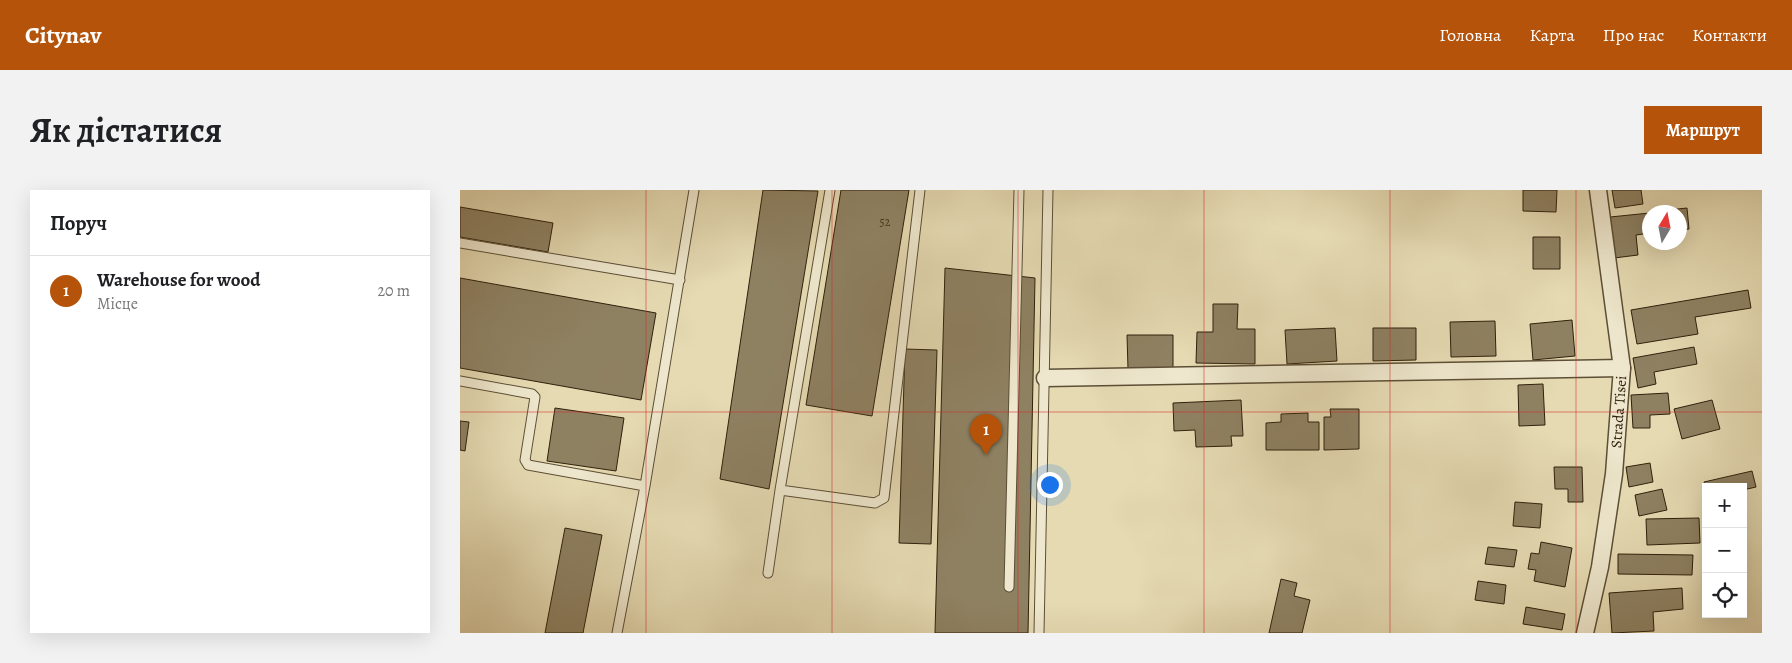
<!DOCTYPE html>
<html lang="uk">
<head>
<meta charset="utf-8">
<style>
	body { margin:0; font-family:Alegreya,serif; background:#f2f2f2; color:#202124 }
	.controls { position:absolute; right:15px; bottom:15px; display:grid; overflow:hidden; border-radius:0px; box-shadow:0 5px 20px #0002 }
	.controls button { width:45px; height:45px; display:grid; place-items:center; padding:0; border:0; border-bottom:1px solid #e0e0e0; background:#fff; color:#202124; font:25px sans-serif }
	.compass { position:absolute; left:1182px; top:15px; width:45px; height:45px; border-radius:50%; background:#fff; box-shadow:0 5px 20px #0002; rotate:10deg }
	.you { position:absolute; left:589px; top:294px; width:18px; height:18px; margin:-12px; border:4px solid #fff; border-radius:50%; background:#1a73e8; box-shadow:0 0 0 8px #1a73e833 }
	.badge { display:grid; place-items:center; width:32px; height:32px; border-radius:50%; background:#b45309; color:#fff; font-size:16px; font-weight:700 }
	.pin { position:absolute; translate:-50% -41px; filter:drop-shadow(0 1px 2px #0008) }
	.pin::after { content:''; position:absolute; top:26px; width:18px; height:15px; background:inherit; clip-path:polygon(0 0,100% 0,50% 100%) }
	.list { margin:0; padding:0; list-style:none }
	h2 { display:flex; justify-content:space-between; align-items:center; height:65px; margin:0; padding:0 20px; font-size:21px }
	h2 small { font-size:16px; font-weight:400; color:#757577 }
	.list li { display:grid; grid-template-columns:32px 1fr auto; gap:15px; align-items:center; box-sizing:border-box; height:70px; padding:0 20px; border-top:1px solid #e0e0e0 }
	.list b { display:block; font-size:19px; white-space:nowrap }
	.list p { margin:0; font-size:16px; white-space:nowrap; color:#757577 }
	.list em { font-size:16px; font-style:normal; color:#757577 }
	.icon { flex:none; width:28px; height:28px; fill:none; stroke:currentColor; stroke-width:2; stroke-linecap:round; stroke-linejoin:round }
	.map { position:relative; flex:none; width:1302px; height:443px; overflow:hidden; border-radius:0px }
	header { display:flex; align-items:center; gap:30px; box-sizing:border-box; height:70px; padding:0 25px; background:#b45309; color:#fff }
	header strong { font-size:24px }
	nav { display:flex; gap:28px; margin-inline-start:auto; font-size:18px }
	.intro { display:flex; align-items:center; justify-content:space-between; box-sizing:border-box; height:120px; padding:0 30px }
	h1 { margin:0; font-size:35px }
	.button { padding:12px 22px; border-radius:0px; background:#b45309; color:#fff; font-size:18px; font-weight:700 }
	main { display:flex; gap:30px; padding:0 30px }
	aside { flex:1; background:#fff; border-radius:0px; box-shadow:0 5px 20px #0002 }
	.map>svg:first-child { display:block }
</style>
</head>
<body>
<header>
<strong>Citynav</strong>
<nav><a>Головна</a><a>Карта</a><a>Про нас</a><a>Контакти</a></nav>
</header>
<div class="intro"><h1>Як дістатися</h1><a class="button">Маршрут</a></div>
<main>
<aside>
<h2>Поруч<small></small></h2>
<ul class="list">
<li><span class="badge">1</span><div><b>Warehouse for wood</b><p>Місце</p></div><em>20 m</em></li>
</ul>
</aside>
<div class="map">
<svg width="1302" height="443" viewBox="0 0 1302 443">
	<rect width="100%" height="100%" fill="#e5dab2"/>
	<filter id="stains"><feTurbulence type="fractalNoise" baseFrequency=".004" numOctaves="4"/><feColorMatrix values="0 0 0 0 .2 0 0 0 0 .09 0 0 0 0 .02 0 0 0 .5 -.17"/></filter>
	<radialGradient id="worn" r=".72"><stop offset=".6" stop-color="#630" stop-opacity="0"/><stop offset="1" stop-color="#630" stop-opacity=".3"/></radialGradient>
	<!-- building -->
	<path fill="#8e8162" stroke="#2f210c" d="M303,0L358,1L309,299L260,289Z
		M381,0H449L412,226L346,215Z
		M1063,0H1097L1096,22L1063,21Z
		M1152,0H1181L1183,14L1155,18Z
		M0,17L93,33L88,62L0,47Z
		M1227,18L1229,39L1220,40V22H1190Z
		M1190,23V43L1176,45L1178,65L1154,68L1150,27Z
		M1073,47H1100V79H1073Z
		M485,78L575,88L568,443H475Z
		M0,88L196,123L181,210L0,178Z
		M1288,100L1291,118L1235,127L1238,144L1177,154L1171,120Z
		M753,114H778L777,139H795V174L736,173L737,142H753Z
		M1112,130L1115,166L1073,170L1070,134Z
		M1035,131L1036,166L991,167L990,132Z
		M875,138L877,171L827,174L825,140Z
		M913,138H956V170L913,171Z
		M667,145H713V179H668Z
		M1234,157L1237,174L1194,182L1196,194L1178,198L1173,168Z
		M445,159L477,160L471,354L439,353Z
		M1083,194L1085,235L1059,236L1058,195Z
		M1208,203L1210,224L1190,225V238H1173L1171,205Z
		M781,210L783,246H771L772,256L736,257L735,240L714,241L713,213Z
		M1252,210L1260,239L1222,249L1214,219Z
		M95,218L164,228L156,281L87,271Z
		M870,219H899V259L864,260V227H871Z
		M848,223V232H859V260H806V233L821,232V224Z
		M0,231L9,232L5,261L0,260Z
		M1190,273L1193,292L1169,297L1166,277Z
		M1094,277H1122L1123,312H1108V299H1095Z
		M1292,281L1296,297L1283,300V297H1246V301L1244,292Z
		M1202,299L1207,320L1179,326L1175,305Z
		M1055,312L1082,314L1080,338L1053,336Z
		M1239,328L1240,353L1187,355L1186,329Z
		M105,338L142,345L123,443H85Z
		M1081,352L1112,358L1105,397L1074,391L1076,380L1068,379L1071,363L1079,364Z
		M1028,357L1057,360L1054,377L1025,374Z
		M1158,364L1233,365L1232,385L1158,384Z
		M821,389L837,393L834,406L850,410L842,443H809Z
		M1018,391L1046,395L1044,414L1015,410Z
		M1222,398L1223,419L1193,422L1194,441L1152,443L1149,403Z
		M1066,417L1105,424L1102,440L1063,434Z"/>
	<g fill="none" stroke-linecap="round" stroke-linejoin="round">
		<defs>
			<path id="lane" d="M0,53L220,90
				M0,191L72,204L75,207L65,270L68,275L185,296
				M320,300L415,313L424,308L460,0
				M308,383L320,300L370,0
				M549,397L559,0
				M157,443L185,296L234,0
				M579,443L588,0"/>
			<g id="street">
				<path d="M585,188L1162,178"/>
				<path id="s1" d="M1125,443L1140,377L1154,284L1162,178L1138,0"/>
			</g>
		</defs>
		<!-- lane casing -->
		<use href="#lane" stroke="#5c4f36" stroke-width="11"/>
		<!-- street casing -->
		<use href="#street" stroke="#5c4f36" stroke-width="19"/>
		<!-- lane -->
		<use href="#lane" stroke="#eee7cd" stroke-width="9"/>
		<!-- street -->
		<use href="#street" stroke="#eee7cd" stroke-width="16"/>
	</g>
	<!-- grid -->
	<path fill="none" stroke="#d62828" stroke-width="1" stroke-opacity="0.55" d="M186,0V443M372,0V443M558,0V443M744,0V443M930,0V443M1116,0V443M0,222H1302"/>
	<g text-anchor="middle" stroke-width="4" stroke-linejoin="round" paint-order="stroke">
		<!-- number labels -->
		<g font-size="12" fill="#473922">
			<text x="425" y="36">52</text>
		</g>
		<!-- street labels -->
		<g font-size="15" fill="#2f210c" stroke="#eee7cd">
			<text dy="5" stroke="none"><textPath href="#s1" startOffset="224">Strada Tisei</textPath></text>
		</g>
	</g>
	<rect width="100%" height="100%" filter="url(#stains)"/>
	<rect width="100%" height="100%" fill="url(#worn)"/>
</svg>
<div class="controls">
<button>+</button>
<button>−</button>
<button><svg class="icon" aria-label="locate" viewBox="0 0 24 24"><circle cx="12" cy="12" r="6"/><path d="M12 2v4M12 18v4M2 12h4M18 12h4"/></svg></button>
</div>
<svg class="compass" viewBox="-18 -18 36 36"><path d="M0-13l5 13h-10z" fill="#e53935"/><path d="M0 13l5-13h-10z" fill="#757577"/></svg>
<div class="you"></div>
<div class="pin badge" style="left:526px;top:265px">1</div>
</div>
</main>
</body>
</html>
